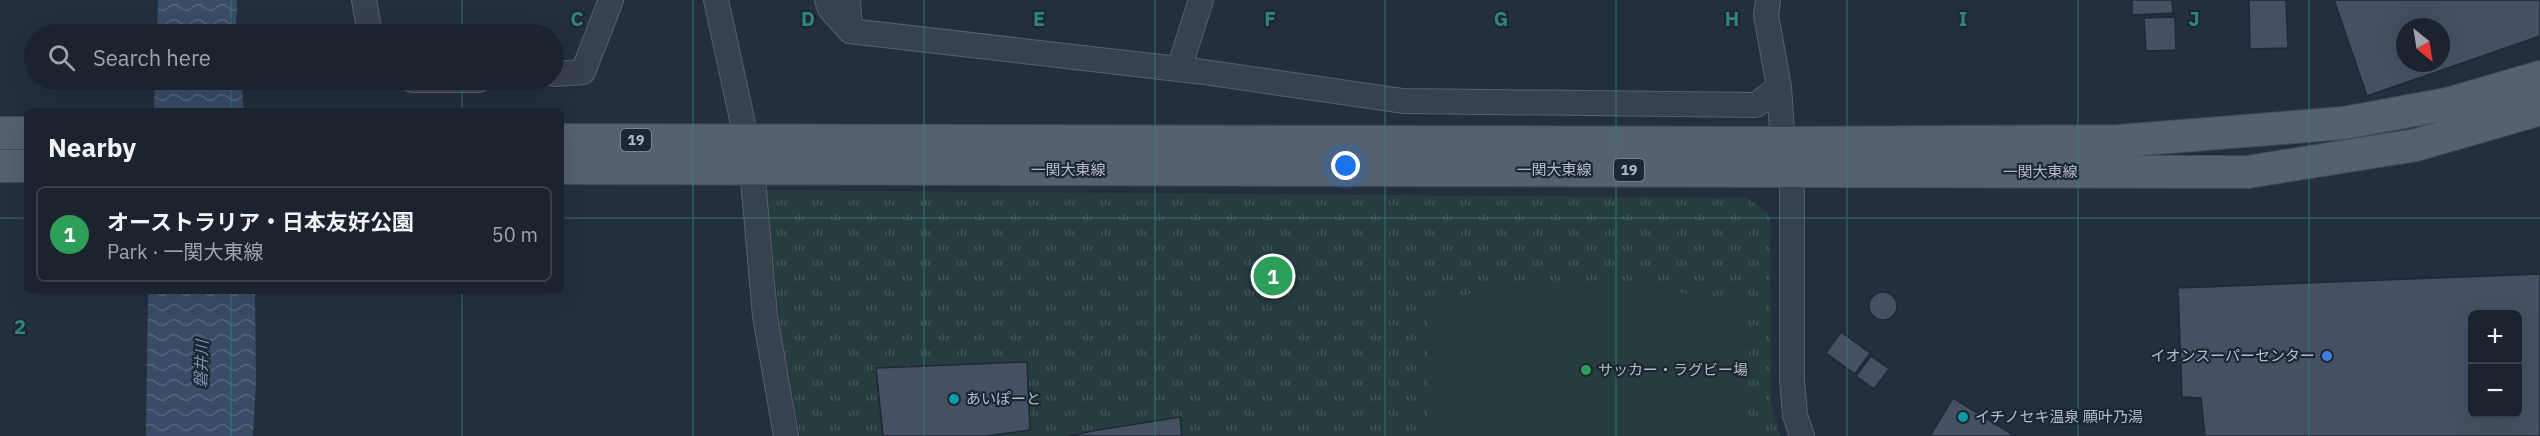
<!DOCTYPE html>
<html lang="en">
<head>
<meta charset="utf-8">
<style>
	body { margin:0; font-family:"IBM Plex Sans","Noto Sans JP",sans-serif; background:#282f3a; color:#f1f3f6 }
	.controls { position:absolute; right:18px; bottom:18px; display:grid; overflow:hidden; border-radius:9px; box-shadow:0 6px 24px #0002 }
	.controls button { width:54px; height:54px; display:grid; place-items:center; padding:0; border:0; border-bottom:2px solid #39404a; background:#1b232e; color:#f1f3f6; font:30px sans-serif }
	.compass { position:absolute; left:2396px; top:18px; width:54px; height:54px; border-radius:50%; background:#1b232e; box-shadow:0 6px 24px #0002; rotate:150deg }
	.you { position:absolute; left:1346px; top:166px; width:21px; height:21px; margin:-15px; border:4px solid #fff; border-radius:50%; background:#1a73e8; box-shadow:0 0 0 9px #1a73e833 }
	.badge { display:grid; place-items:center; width:39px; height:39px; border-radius:50%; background:#ea580c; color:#fff; font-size:20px; font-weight:700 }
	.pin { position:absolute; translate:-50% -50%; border:3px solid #fff; box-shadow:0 2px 6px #0006 }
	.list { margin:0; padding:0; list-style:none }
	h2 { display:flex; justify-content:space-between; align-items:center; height:78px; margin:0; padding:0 24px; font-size:26px }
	h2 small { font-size:20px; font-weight:400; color:#a0a4aa }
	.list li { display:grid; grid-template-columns:39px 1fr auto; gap:18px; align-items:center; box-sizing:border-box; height:96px; margin:0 12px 12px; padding:0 12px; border:2px solid #39404a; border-radius:9px }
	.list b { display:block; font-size:22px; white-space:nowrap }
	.list p { margin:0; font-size:20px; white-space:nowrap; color:#a0a4aa }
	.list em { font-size:20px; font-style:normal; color:#a0a4aa }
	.icon { flex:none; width:33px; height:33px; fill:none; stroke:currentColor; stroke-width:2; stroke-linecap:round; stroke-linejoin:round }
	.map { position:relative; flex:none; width:2540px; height:436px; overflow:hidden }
	.search { position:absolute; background:#1b232e; box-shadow:0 6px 24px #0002; left:24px; top:24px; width:540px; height:66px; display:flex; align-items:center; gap:15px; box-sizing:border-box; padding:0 21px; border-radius:33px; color:#a0a4aa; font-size:22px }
	.panel { position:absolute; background:#1b232e; box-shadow:0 6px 24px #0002; left:24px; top:108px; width:540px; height:186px; border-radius:9px }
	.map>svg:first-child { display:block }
</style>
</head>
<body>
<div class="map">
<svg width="2540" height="436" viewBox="0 0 2540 436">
	<defs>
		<pattern id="grass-tufts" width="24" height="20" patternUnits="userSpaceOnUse" patternTransform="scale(1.5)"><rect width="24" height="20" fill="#263c3f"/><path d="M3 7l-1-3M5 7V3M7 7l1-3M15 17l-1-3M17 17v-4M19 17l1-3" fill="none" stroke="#435659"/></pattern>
		<pattern id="water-waves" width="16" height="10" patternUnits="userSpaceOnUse" patternTransform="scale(1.5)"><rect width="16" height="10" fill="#394c67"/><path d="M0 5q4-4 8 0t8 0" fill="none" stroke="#53647b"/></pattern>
	</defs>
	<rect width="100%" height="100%" fill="#242f3e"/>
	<!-- grass -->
	<path fill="url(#grass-tufts)" d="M766,190L1747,198L1770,215L1771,403L1780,436H800L782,337Z"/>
	<!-- pitch -->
	<path fill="#263c3f" d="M1630,283L1745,304V436H1427V303C1496,285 1559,285 1630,283Z"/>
	<!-- water -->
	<path fill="url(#water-waves)" d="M158,0H237L236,34H157Z
		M155,80H241L244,111H154Z
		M148,291H255L256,381L253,436H146Z"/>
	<!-- building -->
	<path fill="#455162" stroke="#1f2835" stroke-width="1.5" fill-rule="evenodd" d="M2132,0H2172L2173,13L2132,15Z
		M2249,0H2286L2288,48L2250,49Z
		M2334,0H2540V36L2367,96ZM2405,27H2441V63H2405Z
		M2175,17L2176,50L2146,51L2144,18Z
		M2540,274V436H2205L2201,398L2182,397L2178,288ZM2472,314H2518V414H2472Z
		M1869 306a14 14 0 1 1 28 0a14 14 0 1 1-28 0Z
		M1841,332L1870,353L1855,374L1826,353Z
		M1871,356L1889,369L1874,389L1856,376Z
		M1027,362L1030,430L986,436H883L876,368Z
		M1953,398L2015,436H1930Z
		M1180,417L1182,436H1069L1092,431Z"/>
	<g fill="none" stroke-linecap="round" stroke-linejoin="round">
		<defs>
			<path id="minor" d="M364,0L370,34
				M716,0L747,142
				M827,0L830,9L850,31
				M848,0L850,31L1204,72L1403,101L1756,105L1779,87L1783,143
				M1768,0L1766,15L1779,87
				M1179,69L1201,0
				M554,74L583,72L611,0
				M413,80H479
				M752,168L765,316L786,436
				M1792,171V380L1795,415L1802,436"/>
			<path id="major" d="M0,133H27
				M561,140L1783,143L2119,141L2344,123L2447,104L2540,77
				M0,166H27
				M561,168L2248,172L2416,145L2540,109"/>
		</defs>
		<!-- minor casing -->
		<use href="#minor" stroke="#565f6c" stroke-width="26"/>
		<!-- major casing -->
		<use href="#major" stroke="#414a57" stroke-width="34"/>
		<!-- minor -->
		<use href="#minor" stroke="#38414e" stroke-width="24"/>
		<!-- major -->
		<use href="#major" stroke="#56606e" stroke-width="32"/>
	</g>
	<!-- grid -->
	<path fill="none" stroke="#308480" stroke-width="1.5" stroke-opacity="0.55" d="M231,0V34M462,0V34M693,0V436M924,0V436M1155,0V436M1385,0V436M1616,0V436M1847,0V436M2078,0V436M2309,0V436M231,80V111M462,80V111M0,218H27M561,218H2540M231,291V436M462,291V436"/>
	<!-- markers -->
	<circle fill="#3f7fe0" stroke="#1d2633" stroke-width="2" cx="2327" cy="356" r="6"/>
	<circle fill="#2e9e5b" stroke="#1d2633" stroke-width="2" cx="1586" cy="370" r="6"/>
	<g fill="#0f9aa8" stroke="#1d2633" stroke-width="2">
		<circle cx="954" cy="399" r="6"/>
		<circle cx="1963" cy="417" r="6"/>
	</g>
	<g text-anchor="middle" stroke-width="4.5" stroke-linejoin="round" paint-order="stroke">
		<!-- shield labels -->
		<g fill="#1d2633" stroke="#878f9c" stroke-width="1.5">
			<rect x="621" y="129" width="30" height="22" rx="4.5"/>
			<rect x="1614" y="159" width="30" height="22" rx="4.5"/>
		</g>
		<g font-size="14" font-weight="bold" fill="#b4bcc9">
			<text x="636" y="145">19</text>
			<text x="1629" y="175">19</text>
		</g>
		<!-- street labels -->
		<g font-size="15" fill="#b4bcc9" stroke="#1d2633">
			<text x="1068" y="175">一関大東線</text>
			<text x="1554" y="175">一関大東線</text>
			<text x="2040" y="177">一関大東線</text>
		</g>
		<!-- poi labels -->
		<g font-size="15" fill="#b4bcc9" stroke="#1d2633" text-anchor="start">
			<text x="2315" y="361" text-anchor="end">イオンスーパーセンター</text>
			<text x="1598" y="375">サッカー・ラグビー場</text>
			<text x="966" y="404">あいぽーと</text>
			<text x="1975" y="422">イチノセキ温泉 願叶乃湯</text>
		</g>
		<!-- water labels -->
		<g font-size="16" font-style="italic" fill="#7c92b1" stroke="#1d2633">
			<text transform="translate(201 364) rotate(-88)" y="6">磐井川</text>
		</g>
	</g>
	<g font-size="20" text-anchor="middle" font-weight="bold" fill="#308480" stroke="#1d2633" stroke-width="4.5" stroke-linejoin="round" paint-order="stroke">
		<text x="577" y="26">C</text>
		<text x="808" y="26">D</text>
		<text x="1039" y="26">E</text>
		<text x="1270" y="26">F</text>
		<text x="1501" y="26">G</text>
		<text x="1732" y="26">H</text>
		<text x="1963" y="26">I</text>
		<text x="2194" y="26">J</text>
		<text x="20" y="334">2</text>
	</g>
</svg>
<div class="controls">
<button>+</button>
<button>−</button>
</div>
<svg class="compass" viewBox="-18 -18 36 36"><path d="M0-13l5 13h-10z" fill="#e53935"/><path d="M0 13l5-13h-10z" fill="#a0a4aa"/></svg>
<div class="you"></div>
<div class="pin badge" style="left:1273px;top:276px;background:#2e9e5b">1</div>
<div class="search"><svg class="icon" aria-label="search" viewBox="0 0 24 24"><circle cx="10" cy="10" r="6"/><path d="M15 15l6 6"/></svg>Search here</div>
<section class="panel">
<h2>Nearby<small></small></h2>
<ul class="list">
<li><span class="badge" style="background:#2e9e5b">1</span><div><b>オーストラリア・日本友好公園</b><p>Park · 一関大東線</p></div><em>50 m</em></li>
</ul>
</section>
</div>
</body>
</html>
